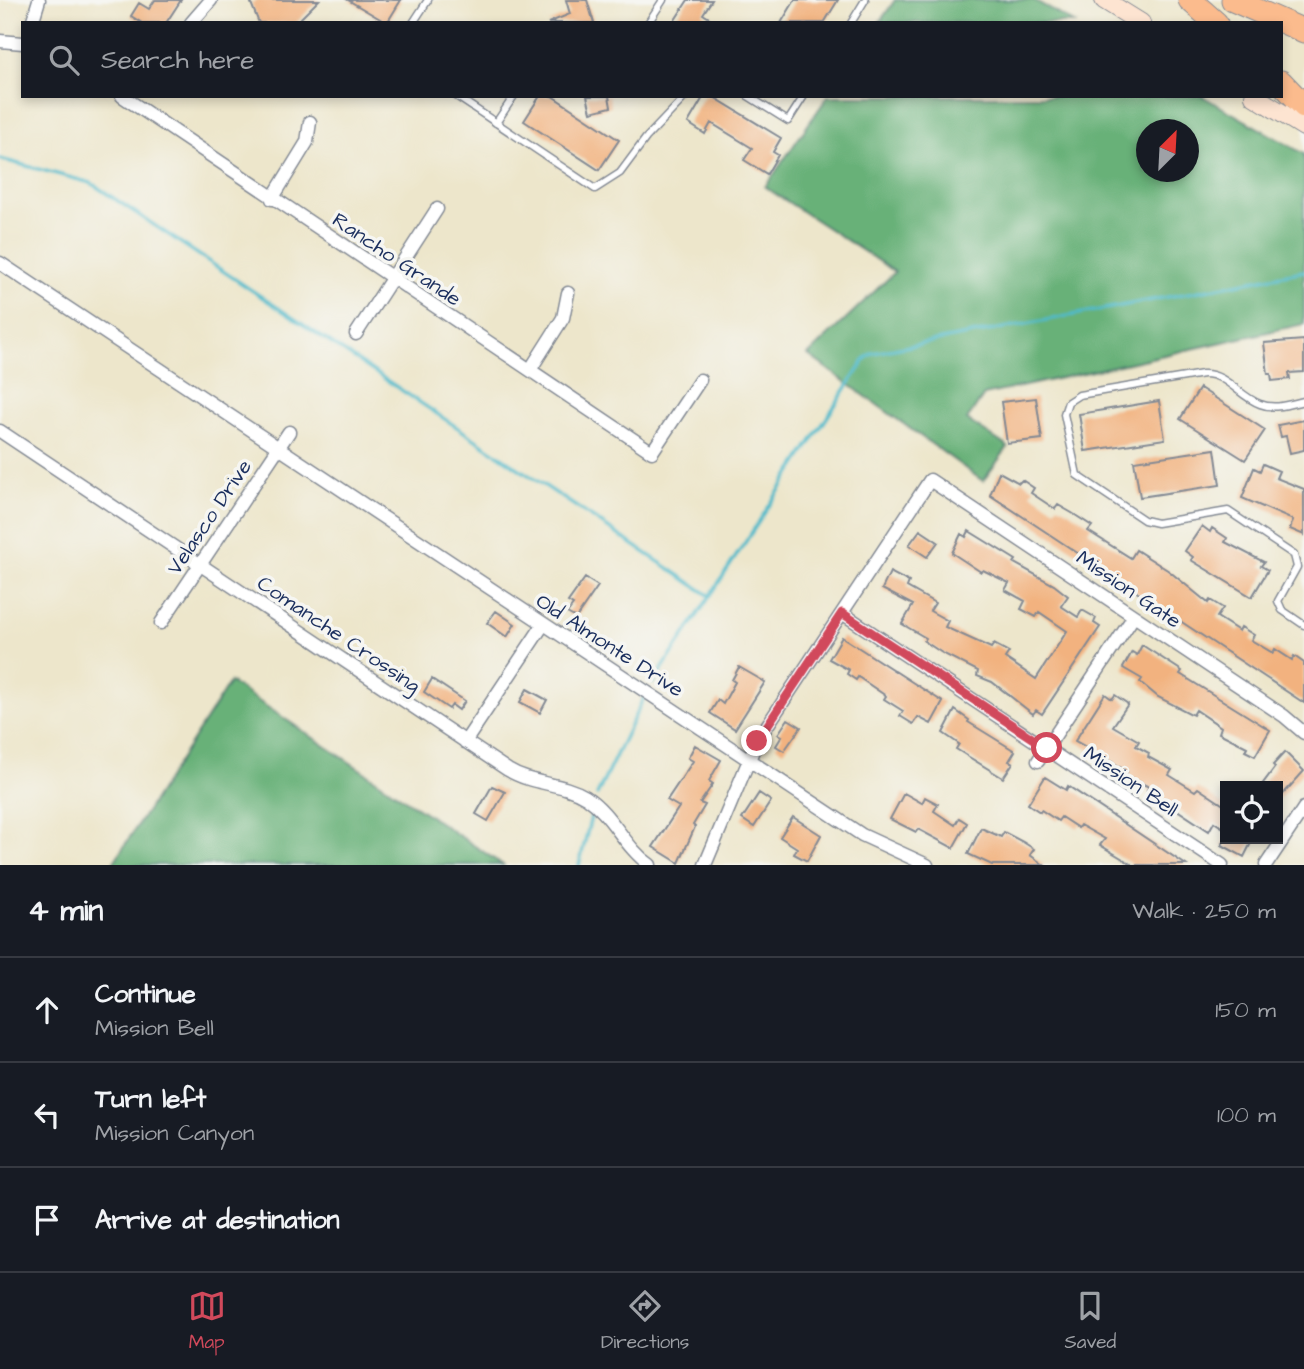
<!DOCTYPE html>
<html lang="en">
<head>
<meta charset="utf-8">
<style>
	body { margin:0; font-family:"Architects Daughter",sans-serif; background:#242831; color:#f1f3f6 }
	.controls { position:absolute; right:21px; bottom:21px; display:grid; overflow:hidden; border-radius:0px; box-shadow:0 4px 10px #0003 }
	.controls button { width:63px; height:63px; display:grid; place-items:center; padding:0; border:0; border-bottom:2px solid #363941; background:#171b24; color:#f1f3f6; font:35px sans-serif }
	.compass { position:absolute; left:1136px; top:119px; width:63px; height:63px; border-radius:50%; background:#171b24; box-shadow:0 4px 10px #0003; rotate:24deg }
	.stop { position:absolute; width:21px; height:21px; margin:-16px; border:5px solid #d1495b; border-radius:50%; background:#fff }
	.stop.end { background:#d1495b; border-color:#fff; box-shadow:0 2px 7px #0008 }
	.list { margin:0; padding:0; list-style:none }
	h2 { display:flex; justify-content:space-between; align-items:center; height:91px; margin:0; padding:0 28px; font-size:30px }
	h2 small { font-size:23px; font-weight:400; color:#9ea1a6 }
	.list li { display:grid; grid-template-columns:46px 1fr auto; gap:21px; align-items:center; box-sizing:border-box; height:105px; padding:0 28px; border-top:2px solid #363941 }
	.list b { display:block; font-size:26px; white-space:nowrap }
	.list p { margin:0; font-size:23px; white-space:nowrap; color:#9ea1a6 }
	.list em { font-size:23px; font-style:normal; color:#9ea1a6 }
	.icon { flex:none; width:38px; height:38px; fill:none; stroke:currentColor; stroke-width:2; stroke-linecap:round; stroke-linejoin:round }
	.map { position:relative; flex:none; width:1304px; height:865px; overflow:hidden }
	.search { position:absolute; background:#171b24; box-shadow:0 4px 10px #0003; left:21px; right:21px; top:21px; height:77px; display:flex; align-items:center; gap:18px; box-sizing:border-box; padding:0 24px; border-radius:0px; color:#9ea1a6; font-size:26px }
	.sheet { height:406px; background:#171b24 }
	nav { display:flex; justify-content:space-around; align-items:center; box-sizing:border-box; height:98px; border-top:2px solid #363941; background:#171b24; font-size:19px; color:#9ea1a6 }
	nav a { display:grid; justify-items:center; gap:4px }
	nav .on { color:#d1495b }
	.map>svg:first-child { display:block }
</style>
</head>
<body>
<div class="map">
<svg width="1304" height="865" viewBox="0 0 1304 865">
	<rect width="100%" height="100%" fill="#f6f6f2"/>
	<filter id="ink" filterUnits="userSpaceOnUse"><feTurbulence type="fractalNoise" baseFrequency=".0143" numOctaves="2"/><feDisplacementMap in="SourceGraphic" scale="14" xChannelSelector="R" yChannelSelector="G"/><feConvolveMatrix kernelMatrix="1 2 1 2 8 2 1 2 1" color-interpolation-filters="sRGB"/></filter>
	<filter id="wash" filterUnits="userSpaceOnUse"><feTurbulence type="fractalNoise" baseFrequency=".00686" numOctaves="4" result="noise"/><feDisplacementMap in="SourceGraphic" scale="28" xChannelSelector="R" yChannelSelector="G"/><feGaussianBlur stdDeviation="1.57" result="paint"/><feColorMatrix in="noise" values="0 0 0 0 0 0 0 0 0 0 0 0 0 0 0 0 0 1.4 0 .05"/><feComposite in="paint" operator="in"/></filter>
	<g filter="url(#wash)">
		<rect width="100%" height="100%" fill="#ede6cb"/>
		<!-- forest -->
		<path fill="#68b178" stroke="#42706b" stroke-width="2" fill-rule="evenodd" d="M895,0H1034L1074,23H879Z
			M828,96H1202L1304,154V324L984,395L967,420L1008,447L983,481L808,355L895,272L765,187ZM1146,130H1188V172H1146Z
			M230,682L503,865H112Z"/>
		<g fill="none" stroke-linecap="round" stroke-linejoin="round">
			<!-- stream -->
			<path stroke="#4fbaca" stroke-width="3.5" d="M0,159L91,183L710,596
				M653,683L866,358L873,353L1304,271
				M597,795L644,697
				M579,865L592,813"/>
		</g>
		<g id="blocks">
			<!-- building -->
			<path fill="#f2b27f" d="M155,0H181L166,23H142L131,16L139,3L149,9Z
				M259,0H319L296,23H259L251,3Z
				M348,0H401L387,23Z
				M566,0H587L594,23H548L570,14Z
				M688,0H712L703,14L717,23H673Z
				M795,0H838L824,23H781Z
				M540,96H552L619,140L599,170L524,121Z
				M587,96H609L611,107L591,112Z
				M704,96H712L781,138L773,152L778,155L767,174L744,160L752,148L711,123L705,134L688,123Z
				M1304,340V372L1289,373L1290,379L1272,381L1271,374H1268L1264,343Z
				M1200,388L1265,430L1245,460L1180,419Z
				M1036,398L1042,439L1007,443L1001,402Z
				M1159,401L1165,439L1085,451L1079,414Z
				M1304,420V450L1290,453L1286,436L1281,437L1278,425Z
				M1215,449L1220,485L1140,497L1134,461Z
				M1263,464L1279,471L1276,478L1304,489V535L1290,529L1293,520L1242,498L1254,468L1260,471Z
				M999,472L1019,483L1022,480L1034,488L1031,493L1055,509L1058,505L1072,513L1092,526L1088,531L1131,558L1136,550L1169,571L1208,603L1210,600L1223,608L1217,617L1239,631L1241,627L1254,635L1251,640L1273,653L1275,649L1292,660L1294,656L1304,663V703L990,495Z
				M1202,526L1210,532L1212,528L1227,538L1225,542L1264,562L1261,566L1268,570L1252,597L1191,560L1193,557L1185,551Z
				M920,530L938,542L927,557L909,545Z
				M969,531L1016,560L1014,563L1054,585L1068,596L1061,606L1078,617L1082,610L1096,618L1094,623L1100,627L1042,714L1036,710L1033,714L992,682L977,676L978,671L942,653L924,641L926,638L902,624L913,605L882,589L890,572L909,582L907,587L935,603L930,611L948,621L945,627L991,648L994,644L1009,652L1005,658L1036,679L1067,631L1039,612L1036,617L1021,609L1025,601L1005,590L1009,583L983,570L981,572L952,553L961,534L966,537Z
				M585,578L598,586L576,618L567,613L573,605L568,602Z
				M496,611L515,624L507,637L487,623Z
				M842,637L943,702L931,724L918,717L913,724L900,716L903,711L884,699L886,696L858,677L856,680L847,674L849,670L829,659Z
				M1142,645L1182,671L1180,674L1270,730L1255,756L1245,751L1247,747L1219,733L1221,727L1196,710L1193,715L1158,697L1140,682L1142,679L1123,668L1132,652L1137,655Z
				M739,667L765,682L735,729L710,713L718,700L723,704L735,682L732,680Z
				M432,679L465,701L459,710L452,705L449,709L424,692Z
				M527,689L547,700L540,713L520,702Z
				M1105,694L1112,699L1115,695L1128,704L1113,726L1139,741L1136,746L1149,753L1148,757L1172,770L1169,775L1195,791L1198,788L1225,806V829L1214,822L1209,831L1147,790L1149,787L1125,775L1127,772L1108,759L1075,741Z
				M955,710L969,720L968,722L1015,751L1009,761L1013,763L1003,778L956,749L959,744L943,733Z
				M788,719L801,727L784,751L776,746L782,736L778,734Z
				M695,745L721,760L709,781L713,784L700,803L705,805L693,825L695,827L679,863L653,847L679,807L667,800L693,761L688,758Z
				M1285,752L1304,771L1278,800V786H1261L1275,767L1273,765Z
				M1045,777L1066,790L1068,786L1186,865H1133L1100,845L1105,839L1080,825L1078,828L1061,817L1058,821L1041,810L1040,812L1028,804Z
				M492,786L505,792L488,821L476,814Z
				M759,793L771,801L754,827L742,819Z
				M904,793L922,803L925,797L938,804L934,811L955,825L959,818L967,823L953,848L918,829L916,832L890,819Z
				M793,817L821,835L807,861L794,854L797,848L780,837Z
				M981,828L1001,837L1004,832L1023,842L1034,849L1030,855L1044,865H992L968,854Z
				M1225,839H1248L1252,841L1244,857L1222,845Z"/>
		</g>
	</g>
	<g filter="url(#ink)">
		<use href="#blocks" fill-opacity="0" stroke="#848a94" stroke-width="2"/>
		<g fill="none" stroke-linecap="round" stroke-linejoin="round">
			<defs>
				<path id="lane" d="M413,23L428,0
					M648,23L663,0
					M851,23L865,0
					M456,96L595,189L620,173L646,138L686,96
					M748,96L788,121L804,96
					M496,123L514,96
					M1304,401C1290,404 1275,410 1260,404C1240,397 1226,373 1203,374L1079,395L1068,402L1064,414L1077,475L1144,520L1157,523L1228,511L1294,555L1297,567L1278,601L1282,610L1304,625"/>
				<path id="street" d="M32,23L39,0
					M191,23L211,0
					M0,41L23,43
					M122,96L652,452L700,380
					M272,199L307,142L310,122
					M0,263L862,835L927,865
					M356,334L437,209
					M530,370L563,318L568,293
					M0,431L508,770C532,785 561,782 586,797C613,815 624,847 650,865
					M842,613L1222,865
					M161,623L289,432
					M465,742L543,625
					M1038,761L1134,616
					M705,865L757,741L930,480L1284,716L1304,733
					M1266,865L1304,808"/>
				<path id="secondary" d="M1104,0L1141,23
					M1254,96L1304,127"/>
				<path id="highway" d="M1190,0L1216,23
					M1233,0L1304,31
					M1281,82L1304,106"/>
			</defs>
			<!-- lane casing -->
			<use href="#lane" stroke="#848a94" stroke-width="9"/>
			<!-- street casing -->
			<use href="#street" stroke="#848a94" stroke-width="15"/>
			<!-- secondary casing -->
			<use href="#secondary" stroke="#848a94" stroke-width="20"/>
			<!-- highway casing -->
			<use href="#highway" stroke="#848a94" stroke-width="25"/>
			<!-- lane -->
			<use href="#lane" stroke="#fff" stroke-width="6"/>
			<!-- street -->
			<use href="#street" stroke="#fff" stroke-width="12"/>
			<!-- secondary -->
			<use href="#secondary" stroke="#fde4d1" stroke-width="18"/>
			<!-- highway -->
			<use href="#highway" stroke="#fbbb8d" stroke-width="23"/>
		</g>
	</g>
	<g fill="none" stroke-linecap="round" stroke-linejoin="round" filter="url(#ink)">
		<!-- route -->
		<path stroke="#d1495b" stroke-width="9" d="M757,741L842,613L1047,748"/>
	</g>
	<g text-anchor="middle" stroke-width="7" stroke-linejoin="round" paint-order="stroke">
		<!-- street labels -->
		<g font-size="21" fill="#1b2f5e" stroke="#f6f6f2">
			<text transform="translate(397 259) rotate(34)" y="7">Rancho Grande</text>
			<text transform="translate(209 517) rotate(-56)" y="7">Velasco Drive</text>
			<text transform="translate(1129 589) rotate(34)" y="7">Mission Gate</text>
			<text transform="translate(339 634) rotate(34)" y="7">Comanche Crossing</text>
			<text transform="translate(610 645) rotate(33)" y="7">Old Almonte Drive</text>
			<text transform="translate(1131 781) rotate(34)" y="7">Mission Bell</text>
		</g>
	</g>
</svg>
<div class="controls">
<button><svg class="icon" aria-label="locate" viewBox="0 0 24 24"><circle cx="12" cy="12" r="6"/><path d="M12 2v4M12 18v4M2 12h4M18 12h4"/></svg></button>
</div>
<svg class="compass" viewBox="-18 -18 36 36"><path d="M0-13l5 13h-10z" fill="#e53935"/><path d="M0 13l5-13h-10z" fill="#9ea1a6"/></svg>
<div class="stop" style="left:1047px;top:748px"></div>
<div class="stop end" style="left:757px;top:741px"></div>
<div class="search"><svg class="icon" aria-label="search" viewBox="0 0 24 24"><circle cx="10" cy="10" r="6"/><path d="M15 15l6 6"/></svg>Search here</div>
</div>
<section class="sheet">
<h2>4 min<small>Walk · 250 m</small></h2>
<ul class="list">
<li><svg class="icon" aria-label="ahead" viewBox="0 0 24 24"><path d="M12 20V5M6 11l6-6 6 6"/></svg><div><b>Continue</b><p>Mission Bell</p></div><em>150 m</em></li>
<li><svg class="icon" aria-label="left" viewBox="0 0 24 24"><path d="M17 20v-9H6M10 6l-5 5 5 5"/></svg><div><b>Turn left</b><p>Mission Canyon</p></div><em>100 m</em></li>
<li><svg class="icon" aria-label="arrive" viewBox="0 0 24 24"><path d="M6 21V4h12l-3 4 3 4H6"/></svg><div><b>Arrive at destination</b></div></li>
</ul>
</section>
<nav>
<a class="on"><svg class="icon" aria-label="map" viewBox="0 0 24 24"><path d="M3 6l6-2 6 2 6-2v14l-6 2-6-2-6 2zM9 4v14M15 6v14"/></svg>Map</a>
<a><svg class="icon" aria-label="directions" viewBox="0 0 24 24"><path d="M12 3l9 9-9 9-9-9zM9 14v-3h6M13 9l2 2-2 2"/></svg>Directions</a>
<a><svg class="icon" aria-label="saved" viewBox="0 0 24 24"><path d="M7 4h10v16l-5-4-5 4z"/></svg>Saved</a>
</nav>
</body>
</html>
